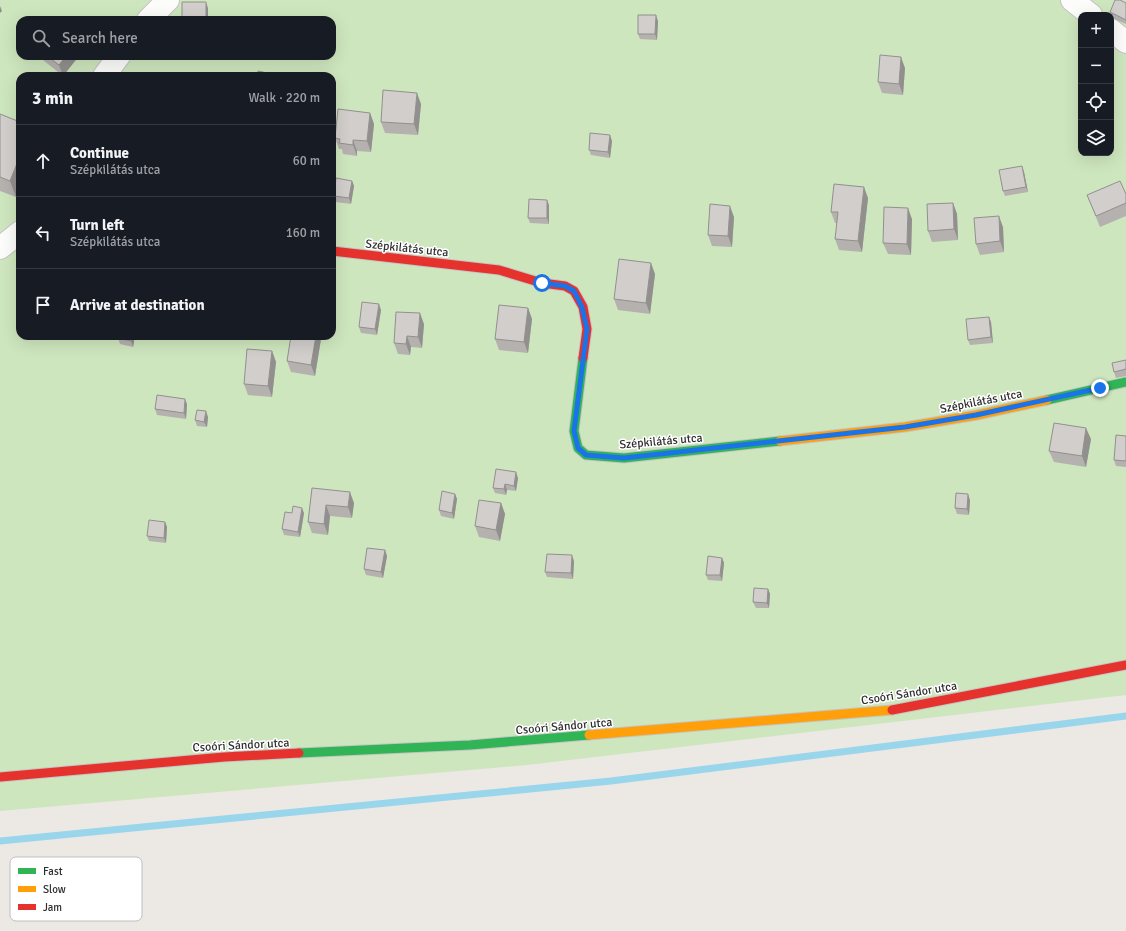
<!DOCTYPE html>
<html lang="en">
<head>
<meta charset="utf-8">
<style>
	body { margin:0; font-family:Signika,sans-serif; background:#242831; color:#f1f3f6 }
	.controls { position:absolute; right:12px; top:12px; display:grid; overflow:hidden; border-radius:8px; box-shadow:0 4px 16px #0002 }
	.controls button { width:36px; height:36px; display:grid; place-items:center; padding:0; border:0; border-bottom:1px solid #363941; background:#171b24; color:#f1f3f6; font:20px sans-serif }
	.stop { position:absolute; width:12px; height:12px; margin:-9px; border:3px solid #1a73e8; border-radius:50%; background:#fff }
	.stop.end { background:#1a73e8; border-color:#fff; box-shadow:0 1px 4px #0008 }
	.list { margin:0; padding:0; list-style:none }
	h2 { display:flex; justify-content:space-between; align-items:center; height:52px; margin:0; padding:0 16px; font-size:17px }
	h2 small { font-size:13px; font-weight:400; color:#9ea1a6 }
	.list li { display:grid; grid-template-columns:26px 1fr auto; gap:12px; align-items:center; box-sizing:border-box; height:72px; padding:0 16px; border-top:1px solid #363941 }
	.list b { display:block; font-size:15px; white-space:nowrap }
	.list p { margin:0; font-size:13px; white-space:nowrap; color:#9ea1a6 }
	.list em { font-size:13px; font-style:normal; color:#9ea1a6 }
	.icon { flex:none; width:22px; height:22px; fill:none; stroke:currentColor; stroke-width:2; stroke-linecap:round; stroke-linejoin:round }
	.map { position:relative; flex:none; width:1126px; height:931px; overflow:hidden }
	.search { position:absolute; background:#171b24; box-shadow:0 4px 16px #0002; left:16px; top:16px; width:320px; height:44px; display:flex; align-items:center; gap:10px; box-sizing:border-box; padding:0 14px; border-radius:12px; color:#9ea1a6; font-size:15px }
	.panel { position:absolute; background:#171b24; box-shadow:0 4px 16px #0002; left:16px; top:72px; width:320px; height:268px; border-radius:12px }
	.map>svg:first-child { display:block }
</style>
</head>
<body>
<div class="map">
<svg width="1126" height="931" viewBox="0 0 1126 931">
	<rect width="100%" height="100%" fill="#ece8e4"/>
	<!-- green -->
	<path fill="#cee6be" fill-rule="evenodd" d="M0,0H1126V695L527,765L0,811ZM1081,15H1111V153H1081ZM20,20H332V56H20ZM20,76H332V336H20Z"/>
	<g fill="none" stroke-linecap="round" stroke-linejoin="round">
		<!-- stream -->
		<path stroke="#99d6ec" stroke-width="7" d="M0,841L611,781L1126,716"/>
		<defs>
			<path id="street" d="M1072,0L1091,15
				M148,20L168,0
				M1111,30L1126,42
				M104,76L119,56
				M0,248L20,232"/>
			<path id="fast" d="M583,358L574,431L578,448L586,455L624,458L780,441
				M1047,400L1126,382
				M299,753L470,745L589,735"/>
			<path id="slow" d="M780,441L905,427L977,415L1047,400
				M589,735L892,710"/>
			<path id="jam" d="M332,251L499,270L542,283L565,286L574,291L583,307L587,329L583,358
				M892,710L1126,665
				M0,777L224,757L299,753"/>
		</defs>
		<!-- street casing -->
		<use href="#street" stroke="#c5c4c5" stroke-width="24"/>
		<!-- fast casing -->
		<use href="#fast" stroke="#c5c4c5" stroke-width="11"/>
		<!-- slow casing -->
		<use href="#slow" stroke="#c5c4c5" stroke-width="11"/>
		<!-- jam casing -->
		<use href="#jam" stroke="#c5c4c5" stroke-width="11"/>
		<!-- street -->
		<use href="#street" stroke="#fcfcfb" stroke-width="22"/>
		<!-- fast -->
		<use href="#fast" stroke="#30b455" stroke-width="9"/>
		<!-- slow -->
		<use href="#slow" stroke="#ff9f0a" stroke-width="9"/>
		<!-- jam -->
		<use href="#jam" stroke="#e5322d" stroke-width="9"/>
	</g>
	<!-- wall -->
	<path fill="#b4b1af" d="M1126,3V24L1112,18L1110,12Z
		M658,21L657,40L640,39L638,34Z
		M38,56H79L63,76Z
		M905,68L903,95L882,93L878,82Z
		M421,104L418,135L385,133L381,122Z
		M370,113L374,124L371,152L357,151V156L343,154L342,149H339L335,138Z
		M0,114L20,122V188L16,197L0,191Z
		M612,141L610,158L591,155L589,150Z
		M1022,166L1024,172L1028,192L1005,196L1003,191Z
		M352,181L354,186L351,204L336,202L334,196Z
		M1126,194V216L1100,227L1087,195Z
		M868,198L862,252L839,250L835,239L837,223H835L831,212Z
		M953,203L957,214L958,240L932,242L928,231Z
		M549,205V224L530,223L528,218Z
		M734,217L732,247L712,246L708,235Z
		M912,219L911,255L888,254L883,243Z
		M1003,227L1004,252L980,255L976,244Z
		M655,274L650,314L618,310L614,299Z
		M528,308L532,319L528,353L499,350L495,339Z
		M381,310L377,335L361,333L359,327Z
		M989,317L991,322L993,343L970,345L968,340Z
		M424,324L422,348L411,347L410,355L398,354L394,343Z
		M118,336H135L133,347L120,344L118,338Z
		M316,336H320L321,339L315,376L291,372L287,361Z
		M272,351L276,362L272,397L248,395L244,384Z
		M1126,360V376L1116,378L1114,372Z
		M187,404L186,419L157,415L155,409Z
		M208,417L207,427L197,426L195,420Z
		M1126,436V467L1116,466L1114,460Z
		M1091,439L1086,467L1054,462L1049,451Z
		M518,478L516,491L507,490L506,495L495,493L493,488Z
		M312,488L354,503L352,518L330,516L328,535L312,533L308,522Z
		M455,494L457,499L454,519L441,516L439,510Z
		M970,500L969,515L957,514L955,508Z
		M501,503L505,514L500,541L479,537L475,526Z
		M292,513H304L300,537L284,535L282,529Z
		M165,522L167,527L166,543L149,541L147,536Z
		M385,550L387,556L383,578L366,575L364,569Z
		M722,558L724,563L722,581L708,580L706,575Z
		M574,561L573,579L547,577L545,572Z
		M768,589L770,594L769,608H756L753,602Z"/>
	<!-- shaded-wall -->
	<path fill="#92908e" d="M206,2L208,8V20H206Z
		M0,6L2,11L0,13Z
		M656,15L658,21L657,40L655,34Z
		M66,56H79L63,76L59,65Z
		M901,57L905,68L903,95L899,84Z
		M417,93L421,104L418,135L414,124Z
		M370,113L374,124L371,152L367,141Z
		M610,135L612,141L610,158L608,152Z
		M353,140L357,151V156L353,145Z
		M20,156V188L16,197L10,181Z
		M1022,166L1024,172L1028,192L1026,187Z
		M352,181L354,186L351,204L349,198Z
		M864,187L868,198L862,252L858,241Z
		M547,200L549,205V224L547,218Z
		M953,203L957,214L958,240L954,229Z
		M730,206L734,217L732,247L728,236Z
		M908,208L912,219L911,255L907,244Z
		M999,216L1003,227L1004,252L1000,241Z
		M651,263L655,274L650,314L646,303Z
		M379,304L381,310L377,335L375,329Z
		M528,308L532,319L528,353L524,342Z
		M420,313L424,324L422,348L418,337Z
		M989,317L991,322L993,343L991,337Z
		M132,336H135L133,347L131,341Z
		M316,336H320L321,339L315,376L311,365Z
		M407,336L411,347L410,355L406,344Z
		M272,351L276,362L272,397L268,386Z
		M185,399L187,404L186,419L184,413Z
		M206,411L208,417L207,427L204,422Z
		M1086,428L1091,439L1086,467L1082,456Z
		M516,472L518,478L516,491L514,486Z
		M505,484L507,490L506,495L504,489Z
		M350,492L354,503L352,518L348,507Z
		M455,494L457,499L454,519L452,513Z
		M968,494L970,500L969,515L967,509Z
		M501,503L505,514L500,541L496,530Z
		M326,505L330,516L328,535L324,524Z
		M302,508L304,513L300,537L298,532Z
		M165,522L167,527L166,543L164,538Z
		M385,550L387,556L383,578L381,572Z
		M572,555L574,561L573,579L571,573Z
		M722,558L724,563L722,581L720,575Z
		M768,589L770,594L769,608L767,603Z"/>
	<!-- building -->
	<path fill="#d1cecb" stroke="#92908e" d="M1115,0H1120L1126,3V20L1110,12Z
		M182,2H206V20H182Z
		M638,15H656L655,34H638Z
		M880,55L901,57L899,84L878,82Z
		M47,56H66L59,65Z
		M258,71L272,74V76H257Z
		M383,90L417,93L414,124L381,122Z
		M338,109L370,113L367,141L353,140V145L339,143L340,139L335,138Z
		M0,114L20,122V156L10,181L0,177Z
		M590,133L610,135L608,152L589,150Z
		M1022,166L1026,187L1003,191L999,170Z
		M336,178L352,181L349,198L334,196Z
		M1120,181L1126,194V203L1096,216L1087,195Z
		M834,184L864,187L858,241L835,239L838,212H831Z
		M529,199L547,200V218H528Z
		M953,203L954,229L928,231L927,204Z
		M710,204L730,206L728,236L708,235Z
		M884,207L908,208L907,244L883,243Z
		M999,216L1000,241L976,244L974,218Z
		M619,259L651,263L646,303L614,299Z
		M362,302L379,304L375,329L359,327Z
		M499,305L528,308L524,342L495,339Z
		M396,312L420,313L418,337L407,336L406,344L394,343Z
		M989,317L991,337L968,340L966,319Z
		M118,336H132L131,341L118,338Z
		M291,336H316L311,365L287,361Z
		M247,349L272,351L268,386L244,384Z
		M1126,360V369L1114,372L1112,363Z
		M157,395L185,399L184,413L155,409Z
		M197,410L206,411L204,422L195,420Z
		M1054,423L1086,428L1082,456L1049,451Z
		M1116,435L1126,436V461L1114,460Z
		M496,469L516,472L514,486L505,484L504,489L493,488Z
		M312,488L350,492L348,507L326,505L324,524L308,522Z
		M442,491L455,494L452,513L439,510Z
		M956,493L968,494L967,509L955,508Z
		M479,500L501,503L496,530L475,526Z
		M293,506L302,508L298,532L282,529L285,512L292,513Z
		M149,520L165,522L164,538L147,536Z
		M367,548L385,550L381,572L364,569Z
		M547,554L572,555L571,573L545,572Z
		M708,556L722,558L720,575H706Z
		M754,588L768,589L767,603L753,602Z"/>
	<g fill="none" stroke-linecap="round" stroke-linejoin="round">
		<!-- route -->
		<path stroke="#1a73e8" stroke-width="5" d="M542,283L565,286L574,291L582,307L587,329L574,431L578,448L586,455L624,458L905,427L976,415L1100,388"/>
	</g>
	<g text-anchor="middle" stroke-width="3" stroke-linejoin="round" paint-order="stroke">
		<!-- street labels -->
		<g font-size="12" fill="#2e2e2e" stroke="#fff">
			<text transform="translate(407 248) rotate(6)" y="4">Szépkilátás utca</text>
			<text transform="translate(981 401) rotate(-11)" y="4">Szépkilátás utca</text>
			<text transform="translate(661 441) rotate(-5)" y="4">Szépkilátás utca</text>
			<text transform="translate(909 693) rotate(-9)" y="4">Csoóri Sándor utca</text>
			<text transform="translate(564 726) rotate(-5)" y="4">Csoóri Sándor utca</text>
			<text transform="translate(241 745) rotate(-3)" y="4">Csoóri Sándor utca</text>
		</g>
	</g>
	<!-- legend -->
	<rect x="10" y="857" width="132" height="64" rx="6" fill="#fff" stroke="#c0c0c0" stroke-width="1"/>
	<rect x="18" y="868" width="18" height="6" fill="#30b455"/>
	<rect x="18" y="886" width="18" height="6" fill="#ff9f0a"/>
	<rect x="18" y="904" width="18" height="6" fill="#e5322d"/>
	<g font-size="11" fill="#2e2e2e">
		<text x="43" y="875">Fast</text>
		<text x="43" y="893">Slow</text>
		<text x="43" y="911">Jam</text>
	</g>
</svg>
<div class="controls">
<button>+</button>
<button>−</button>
<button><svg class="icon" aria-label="locate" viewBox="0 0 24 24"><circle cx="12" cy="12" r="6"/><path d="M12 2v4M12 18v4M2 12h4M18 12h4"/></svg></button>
<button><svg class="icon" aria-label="layers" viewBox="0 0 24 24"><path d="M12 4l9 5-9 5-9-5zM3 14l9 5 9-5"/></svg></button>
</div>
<div class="stop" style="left:542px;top:283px"></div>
<div class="stop end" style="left:1100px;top:388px"></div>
<div class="search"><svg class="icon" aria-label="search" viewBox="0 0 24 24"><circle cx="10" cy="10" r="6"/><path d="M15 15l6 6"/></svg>Search here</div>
<section class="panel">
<h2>3 min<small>Walk · 220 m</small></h2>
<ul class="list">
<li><svg class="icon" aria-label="ahead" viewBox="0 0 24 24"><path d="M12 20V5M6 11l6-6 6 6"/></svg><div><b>Continue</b><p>Szépkilátás utca</p></div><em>60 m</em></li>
<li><svg class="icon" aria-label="left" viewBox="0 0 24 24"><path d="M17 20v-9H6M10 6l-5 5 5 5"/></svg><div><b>Turn left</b><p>Szépkilátás utca</p></div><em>160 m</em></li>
<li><svg class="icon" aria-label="arrive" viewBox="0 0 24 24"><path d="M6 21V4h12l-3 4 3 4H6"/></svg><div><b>Arrive at destination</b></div></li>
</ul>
</section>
</div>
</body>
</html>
